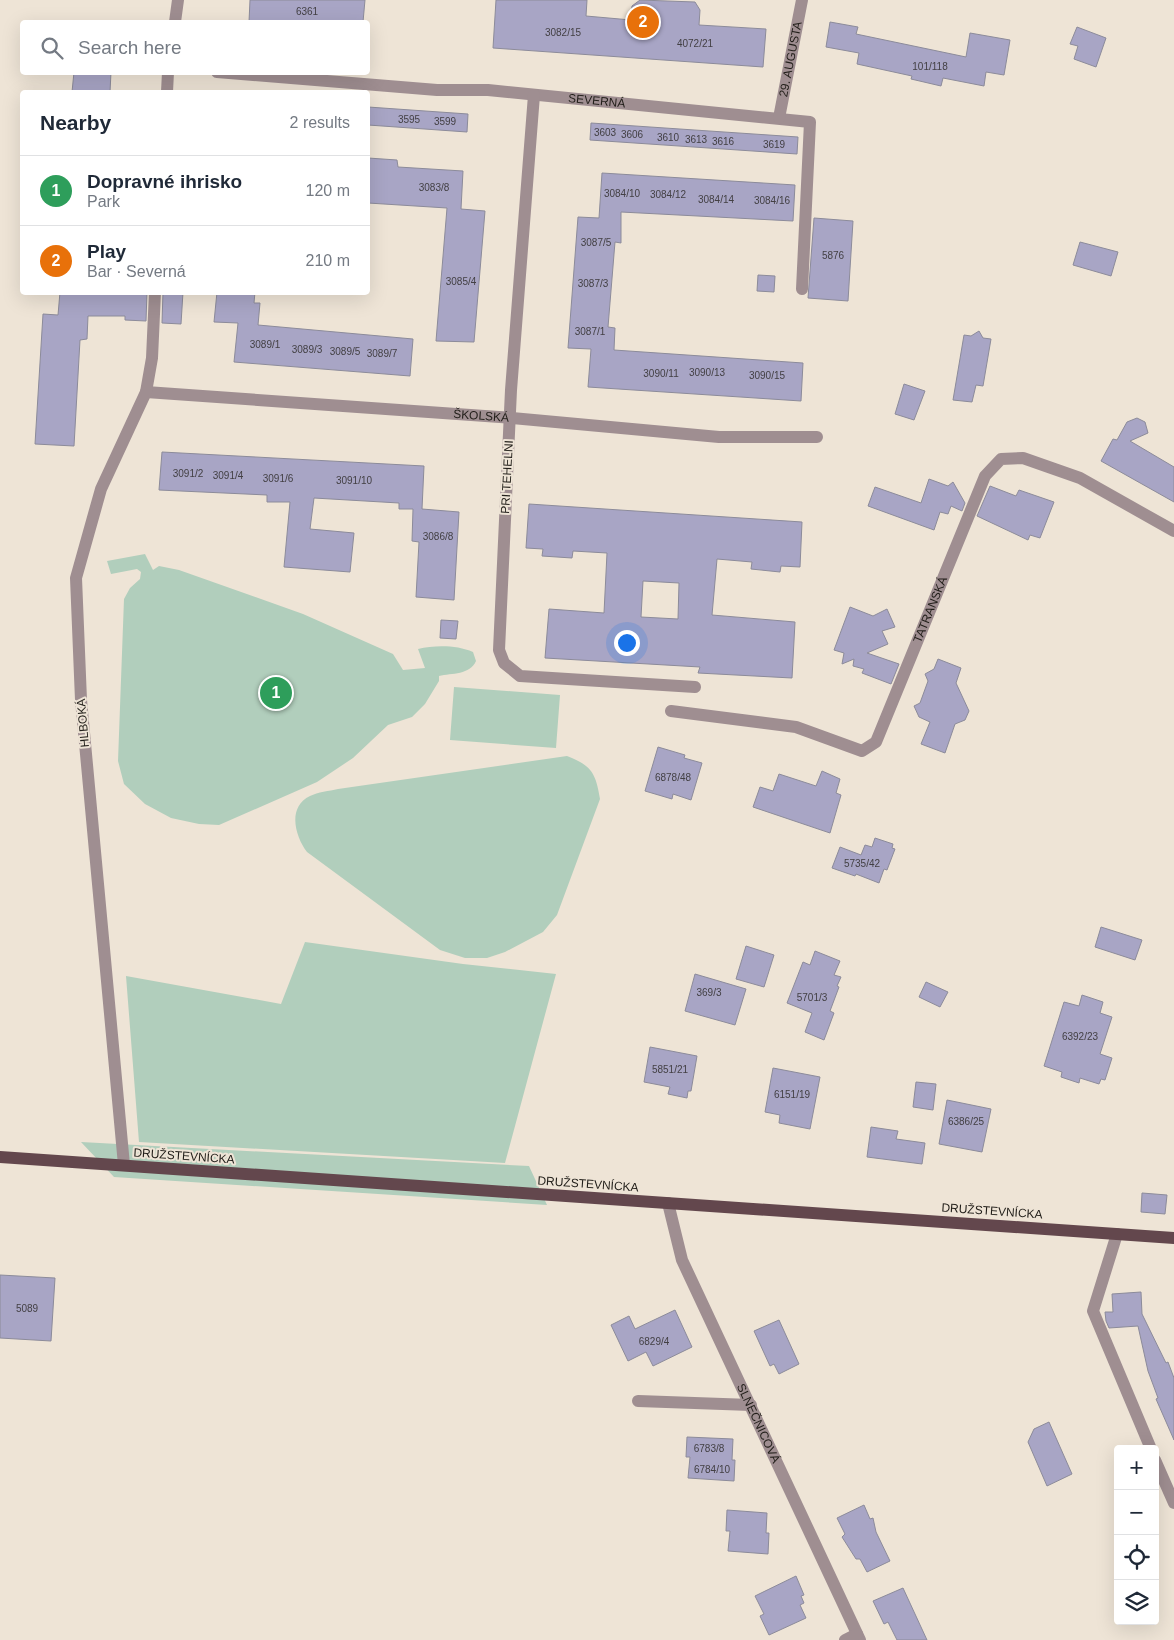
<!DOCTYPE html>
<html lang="en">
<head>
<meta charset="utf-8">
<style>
	body { margin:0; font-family:Helvetica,sans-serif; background:#f2f2f3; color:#1f2937 }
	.controls { position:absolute; right:15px; bottom:15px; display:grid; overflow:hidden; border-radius:5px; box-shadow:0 5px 20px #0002 }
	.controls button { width:45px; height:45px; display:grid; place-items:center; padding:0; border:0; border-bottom:1px solid #e0e1e3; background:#fff; color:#1f2937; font:25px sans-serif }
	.you { position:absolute; left:626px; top:642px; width:18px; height:18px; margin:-12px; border:4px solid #fff; border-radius:50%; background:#1a73e8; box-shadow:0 0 0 8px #1a73e833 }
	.badge { display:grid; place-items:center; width:32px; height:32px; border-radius:50%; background:#316c84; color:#fff; font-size:16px; font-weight:700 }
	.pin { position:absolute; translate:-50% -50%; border:2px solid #fff; box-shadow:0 1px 5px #0006 }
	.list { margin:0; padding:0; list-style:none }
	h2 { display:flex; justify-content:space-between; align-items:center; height:65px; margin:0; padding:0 20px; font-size:21px }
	h2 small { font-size:16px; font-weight:400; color:#747a83 }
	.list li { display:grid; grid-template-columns:32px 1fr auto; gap:15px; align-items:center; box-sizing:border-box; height:70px; padding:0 20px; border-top:1px solid #e0e1e3 }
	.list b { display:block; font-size:19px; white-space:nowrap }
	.list p { margin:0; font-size:16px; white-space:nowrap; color:#747a83 }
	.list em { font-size:16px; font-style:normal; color:#747a83 }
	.icon { flex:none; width:28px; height:28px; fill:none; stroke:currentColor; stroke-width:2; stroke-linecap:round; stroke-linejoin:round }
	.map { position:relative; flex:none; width:1174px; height:1640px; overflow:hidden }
	.search { position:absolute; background:#fff; box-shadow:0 5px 20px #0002; left:20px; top:20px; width:350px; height:55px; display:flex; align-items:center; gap:12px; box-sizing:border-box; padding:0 18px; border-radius:5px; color:#747a83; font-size:19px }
	.panel { position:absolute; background:#fff; box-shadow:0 5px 20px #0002; left:20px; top:90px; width:350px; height:205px; border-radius:5px }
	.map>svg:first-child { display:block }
</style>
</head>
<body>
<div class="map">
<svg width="1174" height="1640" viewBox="0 0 1174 1640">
	<rect width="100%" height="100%" fill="#eee4d6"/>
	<!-- green -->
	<path fill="#b1cebc" d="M145,554L153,570L159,566L179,570L303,614L393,654L403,670L425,668L418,649C435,645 457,645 473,652L476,661C470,675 452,673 439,676V681L425,704L412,717L388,725L353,758L317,782L219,825L199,824L171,818L145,804L124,784L118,761L124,599L130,588L140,579L141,572L137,569L111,574L107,561Z
		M454,687L560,695L556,748L450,740Z
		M567,756C591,765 596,773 600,799L557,915L543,932L505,952L487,958H465L440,950L307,852C295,836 287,807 310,796C318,792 329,791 338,789Z
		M305,942L463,964L556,974L505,1163L139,1142L126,976L281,1004Z
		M81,1142L529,1166L547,1205L114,1177Z"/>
	<!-- building -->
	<path fill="#a8a5c5" stroke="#8c8b9a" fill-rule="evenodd" d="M250,0H365L363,22H249Z
		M496,0H587L586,16L631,20L632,6L640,0L695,2L700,10L699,25L766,29L763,67L493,48Z
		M830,22L858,27L856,34L966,57L970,33L1010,40L1004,75L986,72L984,86L943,78L941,86L911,79L912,76L857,64L859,53L826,47Z
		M1077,27L1106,38L1096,67L1074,59L1078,46L1070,44Z
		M74,72H111L110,92H72Z
		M368,107L468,114L467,132L368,125Z
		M591,123L798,137L797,154L590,140Z
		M368,158L397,160L398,167L463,171L461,209L485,211L474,342L436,341L447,208L368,203Z
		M602,173L795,185L793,221L621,212V243L615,242L608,327L615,328L614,350L803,363L801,401L588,387L591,349L568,348L578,217L599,218Z
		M814,218L853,221L848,301L808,298Z
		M1080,242L1118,252L1111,276L1073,265Z
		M758,275L775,276L774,292L757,291Z
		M60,292H147L146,321L125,320V316H88L87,339L80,340L74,446L35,444L43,314L58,315Z
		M163,292H183L181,324L162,323Z
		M217,292H255L254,303H260L258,325L413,339L410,376L234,362L238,323L214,322Z
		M979,331L983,338L991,339L983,386L976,385L972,402L953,400L964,335L971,336Z
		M904,384L925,391L914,420L895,414Z
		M1137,418L1145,422L1148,433L1130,441L1174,467V502L1101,461L1113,439L1117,440L1127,422Z
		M162,452L424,466L422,509L459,512L454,600L416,597L419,542L412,541L413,509H399V503L314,498L310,529L354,533L350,572L284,567L290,502H267V495L159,490Z
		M929,479L948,486L953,482L965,503L962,511L951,506L948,514L940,512L934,530L868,506L875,487L921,503Z
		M990,486L1016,496L1019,490L1054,502L1040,538L1030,535L1028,540L977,516Z
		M529,504L802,522L800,567L781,566L780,572L751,569L752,562L717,559L712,615L795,622L792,678L698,673L700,667L545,658L549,609L604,613L607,553L573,551L572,558L542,556L543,549L526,548ZM643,581L679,583L678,619L641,617Z
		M850,607L873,616L887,609L895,627L882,631L888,644L867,653L899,664L891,684L862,673L864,669L853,666L854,659L842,664L844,653L834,650Z
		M441,620L458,621L456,639L440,638Z
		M938,659L961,668L956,683L969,711L965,720L955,724L945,753L921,744L930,722L919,717L914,706L920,703L928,681L925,674L934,669Z
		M658,747L685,755L684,758L702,763L691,800L673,794L672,799L645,791Z
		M822,771L840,779L836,793L841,795L830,833L753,807L760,787L773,791L779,774L816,786Z
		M875,838L893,844L892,848L895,849L887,870L884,869L879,883L856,874L855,876L832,868L840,847L861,855L865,845L872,847Z
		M1101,927L1142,940L1135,960L1095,947Z
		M746,946L774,955L764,987L736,979Z
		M815,951L840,961L834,975L841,977L837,986L839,987L830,1011L834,1013L824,1040L805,1032L812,1013L787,1003L803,962L810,965Z
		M695,974L746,989L735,1025L685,1011Z
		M926,982L948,992L940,1007L919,997Z
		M1082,995L1103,1002L1100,1013L1112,1017L1100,1054L1112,1058L1105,1080L1101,1079L1099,1084L1080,1078L1079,1083L1061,1077L1062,1072L1044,1066L1064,1002L1079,1006Z
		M650,1047L697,1056L691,1091H688L687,1098L668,1094L670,1087L644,1082Z
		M773,1068L820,1077L810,1129L779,1123L780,1115L765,1112Z
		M916,1082L936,1084L933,1110L913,1107Z
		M947,1100L991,1109L982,1152L939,1144Z
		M871,1127L898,1131L896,1139L925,1143L922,1164L867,1157Z
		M1142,1193L1167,1195L1165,1214L1141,1212Z
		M0,1275L55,1278L51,1341L0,1338Z
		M1141,1292L1142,1314L1166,1363L1168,1362L1174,1378V1440L1156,1399L1158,1398L1148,1371L1138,1326L1109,1328L1106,1321L1105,1312H1113L1112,1294Z
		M675,1310L692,1347L653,1366L646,1352L628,1361L611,1325L629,1316L635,1329Z
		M779,1320L799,1364L779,1374L774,1364L770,1366L754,1331Z
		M1049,1422L1072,1474L1047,1486L1028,1442L1034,1429Z
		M687,1437L733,1439L732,1460H735L734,1481L688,1478L690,1457H686Z
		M864,1505L870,1519L873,1518L876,1532L890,1561L867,1572L860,1559H856L842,1537L845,1534L837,1518Z
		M727,1510L767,1513L766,1533H769L768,1554L728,1551L730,1531H726Z
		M796,1576L804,1595L801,1596L804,1603L800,1605L806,1618L769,1635L760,1616L764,1614L755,1596Z
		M903,1588L927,1640H897L888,1622L884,1624L873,1601Z"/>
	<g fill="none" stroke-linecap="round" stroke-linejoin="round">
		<!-- minor -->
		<g stroke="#9f8e91" stroke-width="12">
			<path d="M175,22L178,0"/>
			<path id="s1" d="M217,72L437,90H488L810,122L802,289"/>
			<path d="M167,92L168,72"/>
			<path d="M534,95L511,390L499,650L504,663L520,676L695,687"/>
			<path id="s2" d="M779,118L802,0"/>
			<path id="s3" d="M146,392L512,418L719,437H817"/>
			<path id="s4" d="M671,711L796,727L862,751L876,742L985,476L1001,459L1023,458L1080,478L1174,531"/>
			<path d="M124,1165L81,700L76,578L101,489L146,392L152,358L155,292"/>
			<path id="s5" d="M668,1203L682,1260L860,1640"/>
			<path d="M1117,1234L1093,1311L1151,1449"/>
			<path d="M638,1401L751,1405"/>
			<path d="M1155,1460L1174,1503"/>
			<path d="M845,1640L857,1634"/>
		</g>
		<!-- major -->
		<path stroke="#63474d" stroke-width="12" d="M0,1157L1174,1238"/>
	</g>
	<g text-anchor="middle" stroke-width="4" stroke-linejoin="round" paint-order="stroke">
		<!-- number labels -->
		<g font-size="10" fill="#434044">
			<text x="307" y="15">6361</text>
			<text x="563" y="36">3082/15</text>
			<text x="695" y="47">4072/21</text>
			<text x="930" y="70">101/118</text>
			<text x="409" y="123">3595</text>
			<text x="445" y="125">3599</text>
			<text x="605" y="136">3603</text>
			<text x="632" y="138">3606</text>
			<text x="668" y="141">3610</text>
			<text x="696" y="143">3613</text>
			<text x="723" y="145">3616</text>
			<text x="774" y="148">3619</text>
			<text x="434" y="191">3083/8</text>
			<text x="622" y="197">3084/10</text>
			<text x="668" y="198">3084/12</text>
			<text x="716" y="203">3084/14</text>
			<text x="772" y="204">3084/16</text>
			<text x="596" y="246">3087/5</text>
			<text x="833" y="259">5876</text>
			<text x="461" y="285">3085/4</text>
			<text x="593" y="287">3087/3</text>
			<text x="590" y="335">3087/1</text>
			<text x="265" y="348">3089/1</text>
			<text x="307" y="353">3089/3</text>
			<text x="345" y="355">3089/5</text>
			<text x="382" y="357">3089/7</text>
			<text x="707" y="376">3090/13</text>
			<text x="661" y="377">3090/11</text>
			<text x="767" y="379">3090/15</text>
			<text x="188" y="477">3091/2</text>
			<text x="228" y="479">3091/4</text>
			<text x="278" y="482">3091/6</text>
			<text x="354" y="484">3091/10</text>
			<text x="438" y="540">3086/8</text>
			<text x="673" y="781">6878/48</text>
			<text x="862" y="867">5735/42</text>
			<text x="709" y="996">369/3</text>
			<text x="812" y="1001">5701/3</text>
			<text x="1080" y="1040">6392/23</text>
			<text x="670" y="1073">5851/21</text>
			<text x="792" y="1098">6151/19</text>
			<text x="966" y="1125">6386/25</text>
			<text x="27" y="1312">5089</text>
			<text x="654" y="1345">6829/4</text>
			<text x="709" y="1452">6783/8</text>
			<text x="712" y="1473">6784/10</text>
		</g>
		<!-- street labels -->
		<g font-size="12" fill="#211e19" stroke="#eee4d6">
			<text dy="4" stroke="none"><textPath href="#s2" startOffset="60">29. AUGUSTA</textPath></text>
			<text dy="4" stroke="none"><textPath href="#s1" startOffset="381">SEVERNÁ</textPath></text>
			<text dy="4" stroke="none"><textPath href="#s3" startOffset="336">ŠKOLSKÁ</textPath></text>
			<text transform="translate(507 477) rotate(-87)" y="4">PRI TEHELNI</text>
			<text dy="4" stroke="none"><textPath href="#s4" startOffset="356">TATRANSKÁ</textPath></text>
			<text transform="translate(83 723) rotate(-95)" y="4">HLBOKÁ</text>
			<text transform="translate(184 1156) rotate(4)" y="4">DRUŽSTEVNÍCKA</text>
			<text transform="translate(588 1184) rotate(4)" y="4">DRUŽSTEVNÍCKA</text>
			<text transform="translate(992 1211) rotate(4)" y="4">DRUŽSTEVNÍCKA</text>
			<text dy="4" stroke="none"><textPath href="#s5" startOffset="239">SLNEČNICOVÁ</textPath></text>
		</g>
	</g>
</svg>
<div class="controls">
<button>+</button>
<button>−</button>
<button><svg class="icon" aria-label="locate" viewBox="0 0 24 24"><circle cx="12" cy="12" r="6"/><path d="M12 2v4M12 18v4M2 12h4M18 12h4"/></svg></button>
<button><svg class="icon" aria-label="layers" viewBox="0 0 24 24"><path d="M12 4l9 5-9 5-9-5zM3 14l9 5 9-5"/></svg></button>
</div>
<div class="you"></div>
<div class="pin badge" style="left:276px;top:693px;background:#2e9e5b">1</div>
<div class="pin badge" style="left:643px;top:22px;background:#e8710a">2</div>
<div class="search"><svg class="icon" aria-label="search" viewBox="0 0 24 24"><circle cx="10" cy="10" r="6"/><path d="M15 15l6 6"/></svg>Search here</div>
<section class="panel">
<h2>Nearby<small>2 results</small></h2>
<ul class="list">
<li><span class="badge" style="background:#2e9e5b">1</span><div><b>Dopravné ihrisko</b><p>Park</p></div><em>120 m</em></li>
<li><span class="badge" style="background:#e8710a">2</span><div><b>Play</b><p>Bar · Severná</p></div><em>210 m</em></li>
</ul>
</section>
</div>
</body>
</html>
